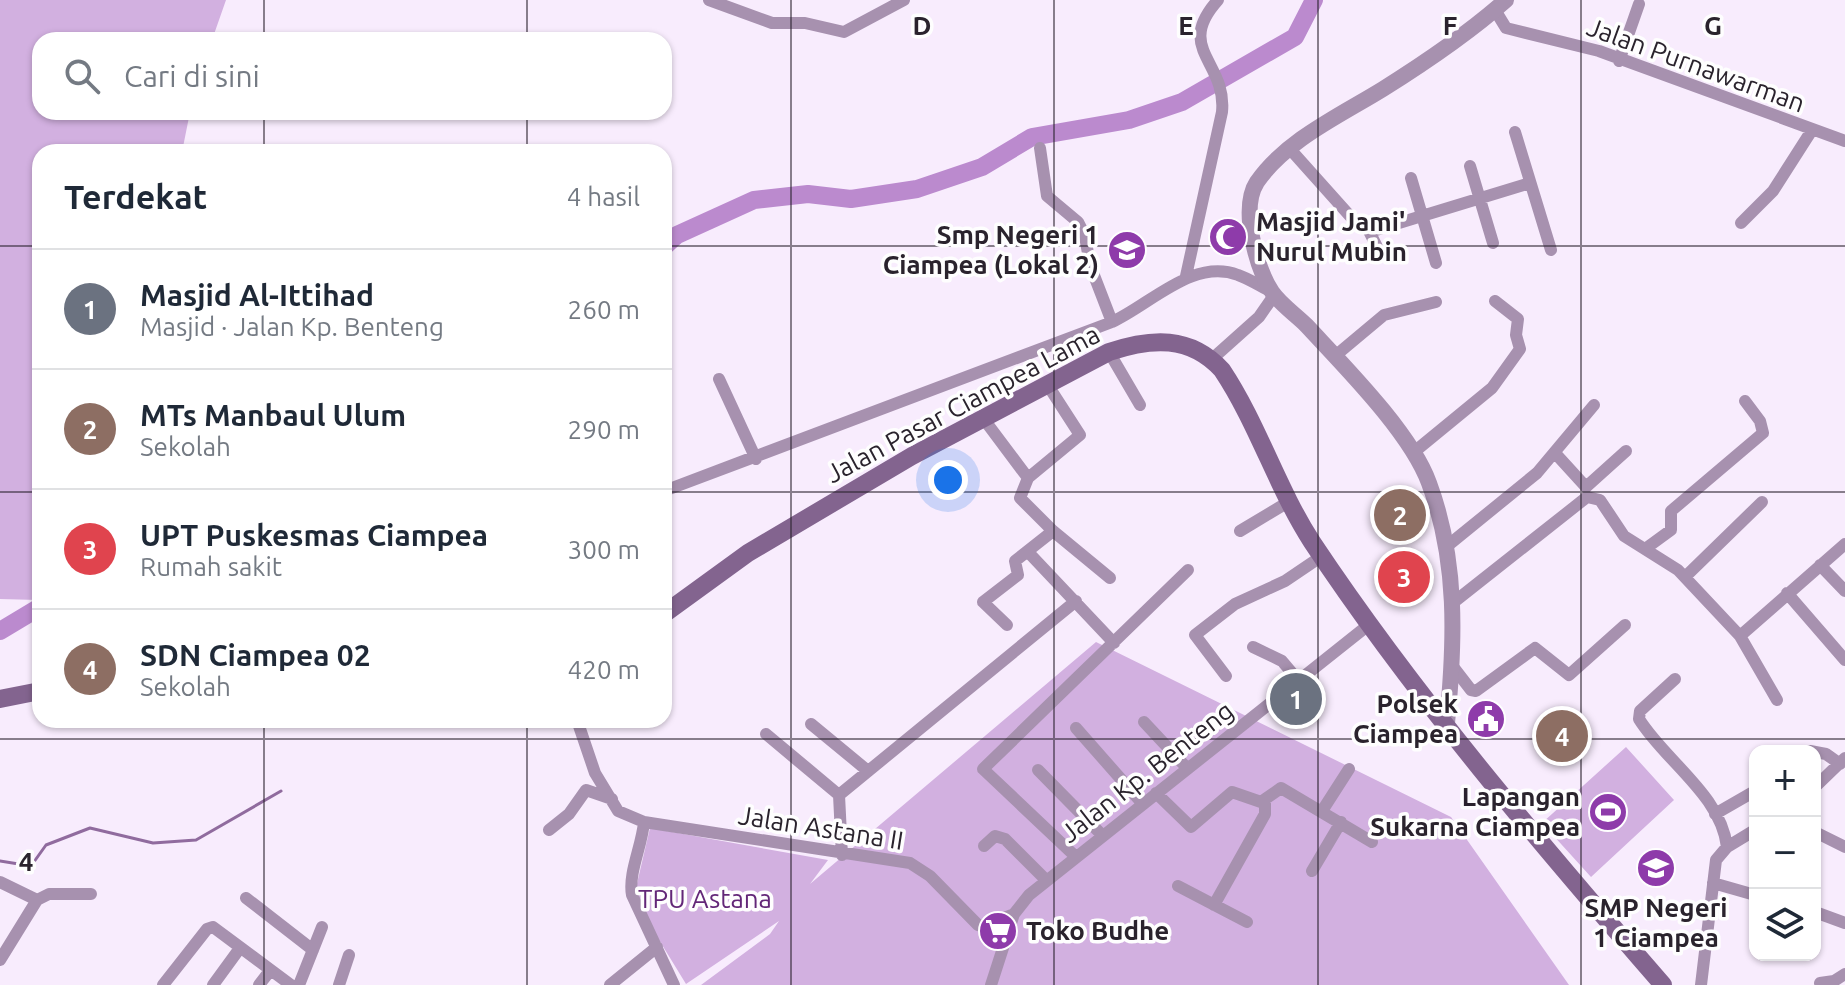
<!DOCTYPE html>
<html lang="id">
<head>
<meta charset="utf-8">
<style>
	body { margin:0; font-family:Ubuntu,sans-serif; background:#f2f2f3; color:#1f2937 }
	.controls { position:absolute; right:24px; bottom:24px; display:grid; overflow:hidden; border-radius:16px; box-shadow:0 2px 6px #0004 }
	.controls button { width:72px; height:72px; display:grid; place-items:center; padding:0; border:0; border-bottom:2px solid #e0e1e3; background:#fff; color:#1f2937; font:40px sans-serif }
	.you { position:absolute; left:948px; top:480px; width:28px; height:28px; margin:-20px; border:6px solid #fff; border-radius:50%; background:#1a73e8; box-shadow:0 0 0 12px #1a73e833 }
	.badge { display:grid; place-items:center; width:52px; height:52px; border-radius:50%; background:#0f766e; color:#fff; font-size:26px; font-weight:700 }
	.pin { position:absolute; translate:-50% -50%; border:4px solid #fff; box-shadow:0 2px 8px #0006 }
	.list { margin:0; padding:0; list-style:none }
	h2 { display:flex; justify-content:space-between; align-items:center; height:104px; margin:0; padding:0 32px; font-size:34px }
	h2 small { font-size:26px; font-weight:400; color:#747a83 }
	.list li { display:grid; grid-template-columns:52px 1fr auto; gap:24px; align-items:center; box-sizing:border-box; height:120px; padding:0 32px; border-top:2px solid #e0e1e3 }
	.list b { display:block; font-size:30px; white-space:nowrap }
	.list p { margin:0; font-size:26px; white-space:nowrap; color:#747a83 }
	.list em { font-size:26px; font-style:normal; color:#747a83 }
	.icon { flex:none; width:44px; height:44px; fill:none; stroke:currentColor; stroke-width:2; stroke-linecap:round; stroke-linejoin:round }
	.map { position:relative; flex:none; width:1845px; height:985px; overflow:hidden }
	.search { position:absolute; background:#fff; box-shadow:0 2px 6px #0004; left:32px; top:32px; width:640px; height:88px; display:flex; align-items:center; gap:20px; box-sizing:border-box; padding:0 28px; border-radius:24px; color:#747a83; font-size:30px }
	.panel { position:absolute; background:#fff; box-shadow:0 2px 6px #0004; left:32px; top:144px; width:640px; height:584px; border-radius:24px }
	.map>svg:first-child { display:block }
</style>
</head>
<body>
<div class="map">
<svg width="1845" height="985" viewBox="0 0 1845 985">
	<rect width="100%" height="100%" fill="#f8ecfd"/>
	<!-- green -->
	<path fill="#d2b0e0" d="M0,0H226L212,40H40V112H190L182,152H40L38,600L0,599Z
		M1096,642L1451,817L1569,985H701L770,934L779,921L686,984L648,922L635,892L650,828L828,860L810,884Z
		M1626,747L1674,800L1591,877L1542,823Z"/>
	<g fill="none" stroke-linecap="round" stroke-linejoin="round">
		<!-- stream -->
		<path stroke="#906b9e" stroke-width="3" d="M0,861L31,866L46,845L90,828L153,843L196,840L281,791"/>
		<!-- river -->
		<path stroke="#bb8ace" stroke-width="18" d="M664,247L677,235L754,200L808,194L851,199L917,189L982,167L1032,137L1129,120L1182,102L1295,37L1314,0
			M0,631L40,607"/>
		<!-- minor -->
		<path stroke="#a791af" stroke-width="12" d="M709,0L772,23H805L844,32L904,0
			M1495,10L1506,28L1599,51L1845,141
			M1619,61L1639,4
			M1515,132L1551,250
			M1040,148L1047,196L1078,222L1085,236L1090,265L1112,322
			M1290,149L1358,225L1376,230L1530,183
			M1470,166L1493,243
			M1411,178L1436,263
			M1741,223L1773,191L1812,130
			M1367,227L1381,255
			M1186,276L1222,112C1227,61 1174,49 1218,0
			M1109,352L1140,405
			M1335,356L1384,315L1436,302
			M1212,359L1259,317L1275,294
			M719,379L756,459
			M1049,387L1080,435L1028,478L1020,498L1053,531L1110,578
			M983,418L1028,478
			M1414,452L1492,388L1520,349L1516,335L1518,319L1495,301
			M1555,453L1586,487L1626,451
			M664,491L1112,322C1151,304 1193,258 1238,275C1250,279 1261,287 1272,292
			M1240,531L1290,501
			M1446,547L1537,473L1594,405
			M1645,549L1671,530V511L1763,433L1760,421L1745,401
			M1029,553L1114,643
			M1820,565L1845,591
			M1685,577L1762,502
			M1787,593L1845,660
			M1454,602L1587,497L1600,500L1624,536L1678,570L1740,636L1845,544
			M1007,625L983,602L1018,575L1015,561L1053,531
			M1740,636L1777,700
			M1253,647L1282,661L1298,680
			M1454,668L1471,690L1476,691L1535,648L1569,675L1625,625
			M1226,676L1195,635L1235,604L1285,581L1322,556
			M1675,679L1640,711L1639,719C1665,761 1721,795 1727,847
			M577,720L595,773L618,811L644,822L910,863L930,876L978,925L983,926L1014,914
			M1144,722L1187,768
			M811,724L868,771
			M1076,728L1142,803
			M766,734L839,795L842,855
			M1810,751L1826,754L1840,764
			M1038,770L1102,835
			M1815,787L1845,758
			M1156,793L1191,827L1232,792L1261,802L1281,788L1372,842
			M839,795L1076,601
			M1322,811L1349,769
			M1715,814L1755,791
			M644,822C642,846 628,873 632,895L674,985
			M549,830L569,814L586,790L612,799
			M1815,832L1845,847
			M984,846L995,836L1005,839L1046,880
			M1075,856L983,769L1188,570
			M1312,871L1341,822
			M0,882L37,900L0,960
			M1713,883L1755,895
			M1178,886L1247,922
			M246,898L313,950
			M37,900L49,894H91
			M1214,905L1265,814V801
			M1815,912L1845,923
			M1820,983L1834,981L1845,974
			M163,985L207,929L213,927L291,985
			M213,985L240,948
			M259,985L269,972
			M299,985L322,927
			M339,985L349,955
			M610,985L657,947
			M991,985L1014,914L1029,895L1371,623
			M1701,985L1716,860L1727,847L1755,830"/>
		<!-- tertiary -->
		<path stroke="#a791af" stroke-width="16" d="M1447,723C1455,641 1458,561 1429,483C1411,433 1344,366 1307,326C1296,315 1280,304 1272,292C1256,267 1240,208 1257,182C1286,140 1341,115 1383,89C1426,62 1469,33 1506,0"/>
		<!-- secondary -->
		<path stroke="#83648f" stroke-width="18" d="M664,614L748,553L912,456L1109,352C1151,338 1190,335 1222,370C1258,424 1277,488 1312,542C1415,697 1541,844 1663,985
			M0,699L40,691"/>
	</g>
	<!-- grid -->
	<path fill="none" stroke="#2a232d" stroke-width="2" stroke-opacity="0.55" d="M264,0V40M527,0V40M791,0V985M1054,0V985M1318,0V985M1581,0V985M264,112V152M527,112V152M0,246H40M664,246H1845M0,492H40M664,492H1845M264,720V985M527,720V985M0,739H1845"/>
	<!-- icons -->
	<defs>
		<symbol id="mosque-disc" viewBox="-11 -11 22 22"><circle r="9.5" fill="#8e3baa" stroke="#fefefe"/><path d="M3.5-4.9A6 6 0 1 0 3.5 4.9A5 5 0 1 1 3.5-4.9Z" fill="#fff"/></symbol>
		<symbol id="school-disc" viewBox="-11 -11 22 22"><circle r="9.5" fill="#8e3baa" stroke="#fefefe"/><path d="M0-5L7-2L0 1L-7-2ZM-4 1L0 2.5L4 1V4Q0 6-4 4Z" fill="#fff"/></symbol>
		<symbol id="civic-disc" viewBox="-11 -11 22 22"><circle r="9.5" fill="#8e3baa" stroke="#fefefe"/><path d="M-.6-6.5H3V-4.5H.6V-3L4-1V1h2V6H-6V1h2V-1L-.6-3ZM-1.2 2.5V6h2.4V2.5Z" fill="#fff"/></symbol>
		<symbol id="stadium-disc" viewBox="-11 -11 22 22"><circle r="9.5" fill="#8e3baa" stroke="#fefefe"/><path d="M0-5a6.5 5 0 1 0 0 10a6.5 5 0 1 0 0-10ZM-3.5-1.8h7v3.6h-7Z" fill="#fff"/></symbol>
		<symbol id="supermarket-disc" viewBox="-11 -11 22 22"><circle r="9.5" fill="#8e3baa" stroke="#fefefe"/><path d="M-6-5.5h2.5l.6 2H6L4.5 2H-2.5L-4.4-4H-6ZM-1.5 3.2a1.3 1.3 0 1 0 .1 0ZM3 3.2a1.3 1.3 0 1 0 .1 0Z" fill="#fff"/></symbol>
	</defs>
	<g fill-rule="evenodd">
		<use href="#mosque-disc" x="1206" y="215" width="44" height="44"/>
		<use href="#school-disc" x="1105" y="228" width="44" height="44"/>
		<use href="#civic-disc" x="1464" y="697" width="44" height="44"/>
		<use href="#stadium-disc" x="1586" y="790" width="44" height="44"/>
		<use href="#school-disc" x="1634" y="846" width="44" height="44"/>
		<use href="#supermarket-disc" x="976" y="909" width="44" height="44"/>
	</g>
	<g text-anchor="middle" stroke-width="7" stroke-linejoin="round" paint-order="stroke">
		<!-- street labels -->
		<g font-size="26" fill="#2a232d" stroke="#fefefe">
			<text transform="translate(1696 65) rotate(20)" y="9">Jalan Purnawarman</text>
			<text transform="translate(963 404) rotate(-28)" y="9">Jalan Pasar Ciampea Lama</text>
			<text transform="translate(1147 772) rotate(-38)" y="9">Jalan Kp. Benteng</text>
			<text transform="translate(821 828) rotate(9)" y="9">Jalan Astana II</text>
		</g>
		<!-- poi labels -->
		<g font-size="26" font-weight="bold" fill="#2a232d" stroke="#fefefe" text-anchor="end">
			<text x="1256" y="231" text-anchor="start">Masjid Jami'<tspan x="1256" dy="30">Nurul Mubin</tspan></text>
			<text x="1099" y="244">Smp Negeri 1<tspan x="1099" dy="30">Ciampea (Lokal 2)</tspan></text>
			<text x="1458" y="713">Polsek<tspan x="1458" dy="30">Ciampea</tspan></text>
			<text x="1580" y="806">Lapangan<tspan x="1580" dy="30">Sukarna Ciampea</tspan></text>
			<text x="1656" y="917" text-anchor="middle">SMP Negeri<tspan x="1656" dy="30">1 Ciampea</tspan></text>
			<text x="1026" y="940" text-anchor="start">Toko Budhe</text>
		</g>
		<!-- park labels -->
		<g font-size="26" fill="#632778" stroke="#fefefe">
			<text x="705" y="908">TPU Astana</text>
		</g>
	</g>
	<g font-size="26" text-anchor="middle" font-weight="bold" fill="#2a232d" stroke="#fefefe" stroke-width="7" stroke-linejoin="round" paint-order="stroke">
		<text x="922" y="35">D</text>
		<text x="1186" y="35">E</text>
		<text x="1450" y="35">F</text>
		<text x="1713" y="35">G</text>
		<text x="26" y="871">4</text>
	</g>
</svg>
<div class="controls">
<button>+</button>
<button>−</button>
<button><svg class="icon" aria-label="layers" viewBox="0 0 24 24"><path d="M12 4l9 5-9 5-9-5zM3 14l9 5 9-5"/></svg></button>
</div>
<div class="you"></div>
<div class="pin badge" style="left:1296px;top:699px;background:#6b7280">1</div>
<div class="pin badge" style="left:1400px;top:515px;background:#8d6e63">2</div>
<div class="pin badge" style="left:1404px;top:577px;background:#e0444e">3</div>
<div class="pin badge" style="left:1562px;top:736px;background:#8d6e63">4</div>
<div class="search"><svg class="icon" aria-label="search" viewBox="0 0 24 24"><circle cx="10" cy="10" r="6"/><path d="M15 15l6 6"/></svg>Cari di sini</div>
<section class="panel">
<h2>Terdekat<small>4 hasil</small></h2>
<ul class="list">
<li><span class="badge" style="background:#6b7280">1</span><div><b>Masjid Al-Ittihad</b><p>Masjid · Jalan Kp. Benteng</p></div><em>260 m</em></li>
<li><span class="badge" style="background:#8d6e63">2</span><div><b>MTs Manbaul Ulum</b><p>Sekolah</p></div><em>290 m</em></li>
<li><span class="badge" style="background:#e0444e">3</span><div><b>UPT Puskesmas Ciampea</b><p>Rumah sakit</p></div><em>300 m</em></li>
<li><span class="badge" style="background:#8d6e63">4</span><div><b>SDN Ciampea 02</b><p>Sekolah</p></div><em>420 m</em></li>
</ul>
</section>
</div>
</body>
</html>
